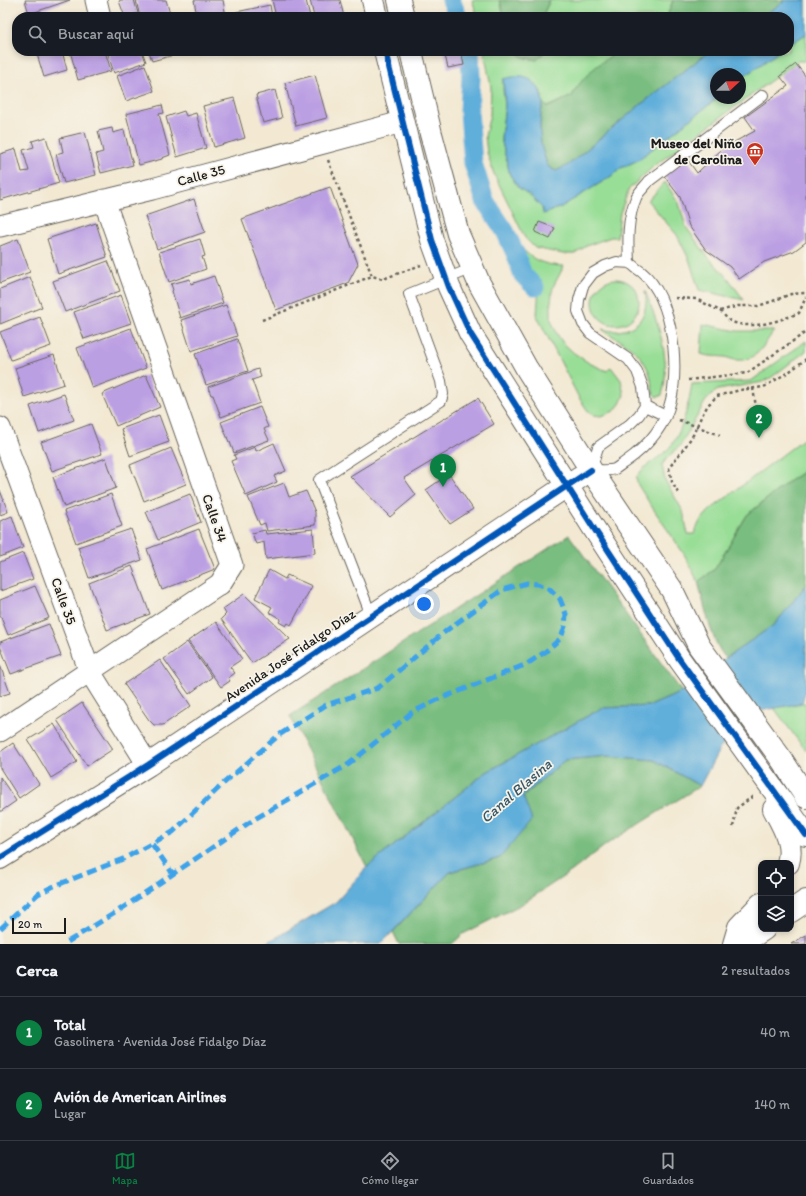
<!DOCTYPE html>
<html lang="es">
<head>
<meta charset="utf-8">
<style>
	body { margin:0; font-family:Itim,sans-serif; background:#242831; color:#f1f3f6 }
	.controls { position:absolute; right:12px; bottom:12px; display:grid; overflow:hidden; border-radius:8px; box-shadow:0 2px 6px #0003 }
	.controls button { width:36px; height:36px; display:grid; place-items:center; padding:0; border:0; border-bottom:1px solid #363941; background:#171b24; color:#f1f3f6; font:20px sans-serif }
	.compass { position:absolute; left:710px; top:68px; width:36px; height:36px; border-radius:50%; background:#171b24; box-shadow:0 2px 6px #0003; rotate:68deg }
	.scale { position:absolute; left:12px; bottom:10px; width:54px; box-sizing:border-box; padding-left:4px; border:2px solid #1c1c1c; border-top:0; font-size:11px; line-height:14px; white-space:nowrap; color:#1c1c1c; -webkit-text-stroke:3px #f7f3e8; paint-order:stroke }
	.you { position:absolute; left:424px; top:604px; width:14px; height:14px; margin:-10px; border:3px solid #fff; border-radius:50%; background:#1a73e8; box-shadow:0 0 0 6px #1a73e833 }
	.badge { display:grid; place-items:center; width:26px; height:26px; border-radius:50%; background:#0b8043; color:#fff; font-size:13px; font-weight:700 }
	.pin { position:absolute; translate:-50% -33px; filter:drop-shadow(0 1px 2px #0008) }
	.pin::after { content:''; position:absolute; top:21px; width:14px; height:12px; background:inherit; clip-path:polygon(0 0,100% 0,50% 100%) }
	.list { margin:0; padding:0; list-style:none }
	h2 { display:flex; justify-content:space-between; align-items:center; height:52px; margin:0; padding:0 16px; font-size:17px }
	h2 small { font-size:13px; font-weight:400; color:#9ea1a6 }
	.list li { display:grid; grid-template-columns:26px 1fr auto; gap:12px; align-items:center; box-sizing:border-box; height:72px; padding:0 16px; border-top:1px solid #363941 }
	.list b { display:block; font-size:15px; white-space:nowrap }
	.list p { margin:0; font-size:13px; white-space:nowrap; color:#9ea1a6 }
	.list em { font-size:13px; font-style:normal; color:#9ea1a6 }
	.icon { flex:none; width:22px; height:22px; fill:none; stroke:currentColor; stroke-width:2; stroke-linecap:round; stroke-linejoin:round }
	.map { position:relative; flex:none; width:806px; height:944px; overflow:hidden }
	.search { position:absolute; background:#171b24; box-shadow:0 2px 6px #0003; left:12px; right:12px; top:12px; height:44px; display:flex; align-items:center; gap:10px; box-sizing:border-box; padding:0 14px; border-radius:16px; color:#9ea1a6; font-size:15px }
	.sheet { height:196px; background:#171b24 }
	nav { display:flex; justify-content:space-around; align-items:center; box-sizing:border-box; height:56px; border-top:1px solid #363941; background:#171b24; font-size:11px; color:#9ea1a6 }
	nav a { display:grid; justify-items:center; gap:2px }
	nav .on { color:#0b8043 }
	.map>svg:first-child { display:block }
</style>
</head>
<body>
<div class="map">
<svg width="806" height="944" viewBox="0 0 806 944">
	<rect width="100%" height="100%" fill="#f7f3e8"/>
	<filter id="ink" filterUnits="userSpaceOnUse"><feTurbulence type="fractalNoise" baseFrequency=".025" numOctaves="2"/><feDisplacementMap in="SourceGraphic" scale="8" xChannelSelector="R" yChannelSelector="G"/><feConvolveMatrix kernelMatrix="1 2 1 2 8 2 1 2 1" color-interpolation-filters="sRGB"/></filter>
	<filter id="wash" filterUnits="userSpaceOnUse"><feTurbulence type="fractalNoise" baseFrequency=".012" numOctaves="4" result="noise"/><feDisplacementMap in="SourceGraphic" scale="16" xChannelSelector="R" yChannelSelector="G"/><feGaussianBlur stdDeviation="0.9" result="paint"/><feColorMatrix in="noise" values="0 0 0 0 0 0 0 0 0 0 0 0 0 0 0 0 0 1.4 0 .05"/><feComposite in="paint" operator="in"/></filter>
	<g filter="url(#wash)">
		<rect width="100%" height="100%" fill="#f3e9d3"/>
		<!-- green -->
		<path fill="#99de97" stroke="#5a7d5a" d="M472,0H500L504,17H478Z
			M548,0H673L667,17H542L548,4Z
			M806,34V61H798L654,166L629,189L620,213L617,237H611L586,246L575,254H563L535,248L525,238L494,174L487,153L485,136L490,114L491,87L484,51H518L522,57L537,60L545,51H619L609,57L577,87L572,96L548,107L543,104L541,91L503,79V90L505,105L501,138L510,175L519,188L531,196L542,208L544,214L561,207L610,177L621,168L638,160L718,98H740V82L743,77L780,51H789V45Z
			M665,182L679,203L686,227L708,257L728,278L744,300L699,290L689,259L677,235L648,201Z
			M514,239C529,258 539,265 564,266L553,287L551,301V320L557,334L563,343L574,353L589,363L607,371L611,367L621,380L624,395L620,404L614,411L607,414L601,416L594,415L588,411L579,398L537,316L539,284L535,277L524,266L518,254Z
			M593 302a23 23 0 1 1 46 0a23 23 0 1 1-46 0Z
			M645,291C658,323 672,360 662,395L658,397L655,396C651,388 652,380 649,372C638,346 621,343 602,329C630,337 651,320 645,291Z
			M703,324L737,331H774C764,344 757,362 737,360C733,360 729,358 725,357C716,356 709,357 701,354Z
			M806,341V351L772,377L763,382L718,390L712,394L705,402L680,446L667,458L662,465L665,480L683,511L688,534H694L700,521L710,510L806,437V470L788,482L747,515L715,569L698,582L684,554L650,504L638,485L636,478C643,466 654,461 664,453C682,438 688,406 692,384L751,381Z
			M802,703H806V751L774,708Z"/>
		<!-- forest -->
		<path fill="#7abd80" stroke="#4b6c4e" d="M500,0H548V4L542,17H504Z
			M673,0H786L761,17H667Z
			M518,51H545L537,60L522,57Z
			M619,51H710L640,105L568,165L556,171L548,166L542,149L540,134L541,114L543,104L548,107L572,96C581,77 601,61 619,51Z
			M806,470V585L775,624L726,658C711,643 704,602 698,582L715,569L747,515L788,482Z
			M569,535L682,692L650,706L602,708L485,773L367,867L290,716Z
			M607,756L654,760L700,786L607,844L572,871L522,904L463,934L452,944H399L393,932L450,872L500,858L523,797L565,760Z"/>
		<!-- water -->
		<path fill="#61afdb" stroke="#3e667c" d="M786,0H806V34L789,45V17H761Z
			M710,51H780L743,77L740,82V74H716V98H718L638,160L621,168L610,177L561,207L543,214L542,208L531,196L519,188L510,175L501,138L505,105L503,79C524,73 540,78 543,103C543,107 541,110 541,115C539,129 540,144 545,158C546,160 546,164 548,166C550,168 554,170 556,171L568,165L640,105Z
			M806,585V689L802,703L760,711L720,748L700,786L654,760L607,756L565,760L523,796L532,820L500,858L450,872L381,944H265L336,902L367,867L485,773L602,708L650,706L682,692L726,658L775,624Z"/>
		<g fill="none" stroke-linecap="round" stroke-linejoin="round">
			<!-- canal -->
			<path stroke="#61afdb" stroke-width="19" d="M451,0L458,17
				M470,51L471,78L469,111L473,163L485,201L505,231L516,255L523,275L535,287"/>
		</g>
		<g id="blocks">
			<!-- building -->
			<path fill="#bb9fe3" d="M25,0H70L29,14Z
				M121,0H134L138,13L125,17L119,1Z
				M136,0H166L171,17H140Z
				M194,0H223L226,17H197Z
				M272,0H306L310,17H276Z
				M310,0H340L344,17H314Z
				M270,5L272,17H237L236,12Z
				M36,51H62L67,70L44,77Z
				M70,51H105L111,71L78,80Z
				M107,51H142L146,62L114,73Z
				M149,51H173L174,55L152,61Z
				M444,51H461L464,65L448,68Z
				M796,64L806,77V242L794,251L764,262L739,279L730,267L706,250L689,226L680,197L664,176L687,159L697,173L723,148L755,131L745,117L788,86L780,76Z
				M145,65L154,91L126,101L117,76Z
				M315,75L327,118L296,126L285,83Z
				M275,90L282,118L263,123L256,95Z
				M234,98L245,138L214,147L203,106Z
				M162,105L164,113L159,114L170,155L162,158V159L139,165L126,114Z
				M184,111L186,116L196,113L206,148L177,157L166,117Z
				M112,128L113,133L124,130L133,165L101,173L96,154L103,152L98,131Z
				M85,132L96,175L64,183L56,154L63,152L60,138Z
				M46,137L59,183L0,200V154L16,149L22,172L29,171L23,150L34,147L32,141Z
				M330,187L358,264L348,283L276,310L242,219Z
				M194,199L205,232L157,249L145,216Z
				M539,222L555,228L550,239L535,232Z
				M96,223L107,257L58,274L47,239Z
				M18,239L30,272L0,283V246Z
				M200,239L205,256L202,257L206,269L169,282L159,252Z
				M108,261L120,291L65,312L53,281Z
				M214,276L223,303L180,318L172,291L173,290L171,284L190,279L191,284Z
				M30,277L42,307L0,324V289Z
				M121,295L131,323L84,339L74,312Z
				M226,305L237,336L191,351L181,320Z
				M40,317L51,346L11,360L0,332Z
				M131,328L146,368L92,388L77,348Z
				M237,339L248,371L206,385L195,354Z
				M54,355L64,384L24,397L15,368Z
				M258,369L261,377L252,380L260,403L221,417L213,395H211L208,387Z
				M146,375L160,407L116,426L102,394Z
				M64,394L74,420L39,433L30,406Z
				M478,398L494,424L404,478L416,495L390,517L350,476Z
				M260,407L268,427L264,429L269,440L234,453L230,442H229L221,422Z
				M159,415L169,442L130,456L121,429Z
				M91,424L102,454L52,471L41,442Z
				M274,443L286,471L274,476L277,482L246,496L231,461L236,459L234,455L255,447L256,451Z
				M171,448L186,484L144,501L130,465Z
				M106,458L116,488L64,507L53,477Z
				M449,474L473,509L450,524L426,490Z
				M284,483L289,497L306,491L315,512V525L267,531L265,523L260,525L248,497Z
				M0,490L8,512L0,515Z
				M111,494L122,526L76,543L64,511Z
				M190,494L201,522L158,540L146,512Z
				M12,516L23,548L0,557V521Z
				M131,529L142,560L89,578L78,547Z
				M199,529L215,569L162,590L147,549Z
				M313,529L315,553L266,559L264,542L256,544L252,533L265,530L266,534Z
				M23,553L33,579L0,591V562Z
				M132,566L150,614L107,630L89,583Z
				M269,570L285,579L287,575L312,586L291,625L288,623L286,626L279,622L281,619L269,612L272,607L255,598Z
				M35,586L49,618L8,635L0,615V600Z
				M244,594L290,639L252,663L221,619L226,614L223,609Z
				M216,622L242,659L230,667L235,673L228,678L230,681L221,687L188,641Z
				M49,624L61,656L11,674L0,646V642Z
				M187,642L212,677L189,694L164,659Z
				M160,660L191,706L163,725H154L149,720L124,684Z
				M0,665L10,693L0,696Z
				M82,703L113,749L87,766L57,720Z
				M54,724L77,762L51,778L28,740Z
				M13,743L39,784L19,798L0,768V752Z
				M0,777L16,801L0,812Z
				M806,935V944H791Z"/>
		</g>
	</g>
	<g filter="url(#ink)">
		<use href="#blocks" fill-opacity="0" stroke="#67645c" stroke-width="1"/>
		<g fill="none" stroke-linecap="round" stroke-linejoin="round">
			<defs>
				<path id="lane" d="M617,262C620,263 625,262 629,263C631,264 634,266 636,268C672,290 680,362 671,400C665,426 647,447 625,462C622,464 618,467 615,469C610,471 597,470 591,470L598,447L630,424L639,415L645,406L643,387L637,371L628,359L590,333L583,324L578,311L579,300L583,286L593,273L605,266Z
					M629,263C628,241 627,219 636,198C638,192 645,187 649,181L763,95
					M645,406L666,416
					M371,615L319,480L441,401L443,394L441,381L409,294L473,268"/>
				<path id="street" d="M96,0L100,17
					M0,226L152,189L402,122
					M0,428L90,672L148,765
					M0,731L220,584L232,565L104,200"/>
				<path id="secondary" d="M373,0L377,17
					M399,0L403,17
					M385,51L432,240L449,287L470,333L593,527L680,660L806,835
					M411,51L431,134L458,234L479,283L527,369L591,470L672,590L699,646L782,760L806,797
					M774,809C783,826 794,843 788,863
					M0,858L148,765L580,477
					M791,911L806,901
					M734,944L739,927L761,904
					M741,944L764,929"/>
			</defs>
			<!-- lane casing -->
			<use href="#lane" stroke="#67645c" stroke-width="12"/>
			<!-- street casing -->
			<use href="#street" stroke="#67645c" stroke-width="23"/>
			<!-- secondary casing -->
			<use href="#secondary" stroke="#67645c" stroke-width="24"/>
			<!-- path -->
			<path stroke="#67645c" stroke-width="2.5" stroke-dasharray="3 3" stroke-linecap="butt" d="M328,160L372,276
				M675,298L696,299L720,311L738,306H758L773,301L791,294L806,293
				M720,311C724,314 727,320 732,322C754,330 778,321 799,313L806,297
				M262,320L372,276L383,279L421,265
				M688,380L747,373L806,332
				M753,388L756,407
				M679,420L720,435
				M678,493L672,482L669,468L685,447L693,435L701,417L708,405L717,396L740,390L764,387L790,371L806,359
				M733,827L737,808L752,797H754"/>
			<!-- lane -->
			<use href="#lane" stroke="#fff" stroke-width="10"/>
			<!-- street -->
			<use href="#street" stroke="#fff" stroke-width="21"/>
			<!-- secondary -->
			<use href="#secondary" stroke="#fff" stroke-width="22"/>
			<!-- quiet -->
			<path stroke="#3da2ea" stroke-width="5" stroke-dasharray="10 5" stroke-linecap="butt" d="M152,844L173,874
				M0,929L38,894L52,887L123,859L173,832L224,783L279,735L326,705L378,688L447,630L502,590L527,583L538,584L549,588L560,599L566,614L565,626L561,638L545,652L527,664L437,700L411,713L349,764L253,820L115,913L64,944"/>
			<defs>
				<path id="cycleway" d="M385,51L432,240L449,287L470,333L593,527L680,660L806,835
					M0,858L148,765L591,470"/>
			</defs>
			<!-- cycleway casing -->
			<use href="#cycleway" stroke="#f7f3e8" stroke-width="8"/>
			<!-- cycleway -->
			<use href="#cycleway" stroke="#0057b8" stroke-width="6"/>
		</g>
	</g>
	<!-- icons -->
	<defs>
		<symbol id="museum-pin" viewBox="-11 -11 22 30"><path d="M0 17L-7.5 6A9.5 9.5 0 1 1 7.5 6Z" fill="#c8321e" stroke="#f7f3e8"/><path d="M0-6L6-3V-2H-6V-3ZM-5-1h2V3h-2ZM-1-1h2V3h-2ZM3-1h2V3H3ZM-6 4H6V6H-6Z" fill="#fff"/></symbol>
	</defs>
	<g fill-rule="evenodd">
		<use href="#museum-pin" x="745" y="141" width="20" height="27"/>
	</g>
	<g text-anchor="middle" stroke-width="3.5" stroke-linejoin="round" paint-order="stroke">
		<!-- poi labels -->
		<g font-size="14" font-weight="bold" fill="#1c1c1c" stroke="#f7f3e8" text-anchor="end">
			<text x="742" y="148">Museo del Niño<tspan x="742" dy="16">de Carolina</tspan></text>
		</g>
		<!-- street labels -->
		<g font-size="14" fill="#1c1c1c" stroke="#f7f3e8">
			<text transform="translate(201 175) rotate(-15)" y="5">Calle 35</text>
			<text transform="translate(215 518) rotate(71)" y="5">Calle 34</text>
			<text transform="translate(64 601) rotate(70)" y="5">Calle 35</text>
			<text transform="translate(290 655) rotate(-34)" y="5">Avenida José Fidalgo Díaz</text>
		</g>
		<!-- water labels -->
		<g font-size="15" font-style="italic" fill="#385768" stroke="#f7f3e8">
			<text transform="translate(516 791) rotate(-41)" y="5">Canal Blasina</text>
		</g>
	</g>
</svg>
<div class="controls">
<button><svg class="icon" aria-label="locate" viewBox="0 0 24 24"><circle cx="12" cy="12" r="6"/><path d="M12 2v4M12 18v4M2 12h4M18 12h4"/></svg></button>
<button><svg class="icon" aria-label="layers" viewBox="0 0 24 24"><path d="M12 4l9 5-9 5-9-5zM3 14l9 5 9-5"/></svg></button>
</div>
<svg class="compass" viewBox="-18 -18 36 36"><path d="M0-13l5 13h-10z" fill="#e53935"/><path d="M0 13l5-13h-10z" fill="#9ea1a6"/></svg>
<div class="scale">20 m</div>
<div class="you"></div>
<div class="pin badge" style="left:443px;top:487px">1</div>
<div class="pin badge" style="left:759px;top:438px">2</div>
<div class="search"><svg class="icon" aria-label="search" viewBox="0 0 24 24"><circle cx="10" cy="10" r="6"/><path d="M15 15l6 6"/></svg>Buscar aquí</div>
</div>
<section class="sheet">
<h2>Cerca<small>2 resultados</small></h2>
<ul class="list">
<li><span class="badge">1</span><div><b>Total</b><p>Gasolinera · Avenida José Fidalgo Díaz</p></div><em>40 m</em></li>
<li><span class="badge">2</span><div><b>Avión de American Airlines</b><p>Lugar</p></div><em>140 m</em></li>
</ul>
</section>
<nav>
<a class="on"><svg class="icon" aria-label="map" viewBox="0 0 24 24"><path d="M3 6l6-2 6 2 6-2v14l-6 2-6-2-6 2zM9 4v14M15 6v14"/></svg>Mapa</a>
<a><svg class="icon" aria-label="directions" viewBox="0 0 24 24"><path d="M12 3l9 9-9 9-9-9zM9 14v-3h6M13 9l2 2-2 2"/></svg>Cómo llegar</a>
<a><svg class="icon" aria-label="saved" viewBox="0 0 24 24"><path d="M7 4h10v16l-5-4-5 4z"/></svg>Guardados</a>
</nav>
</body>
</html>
